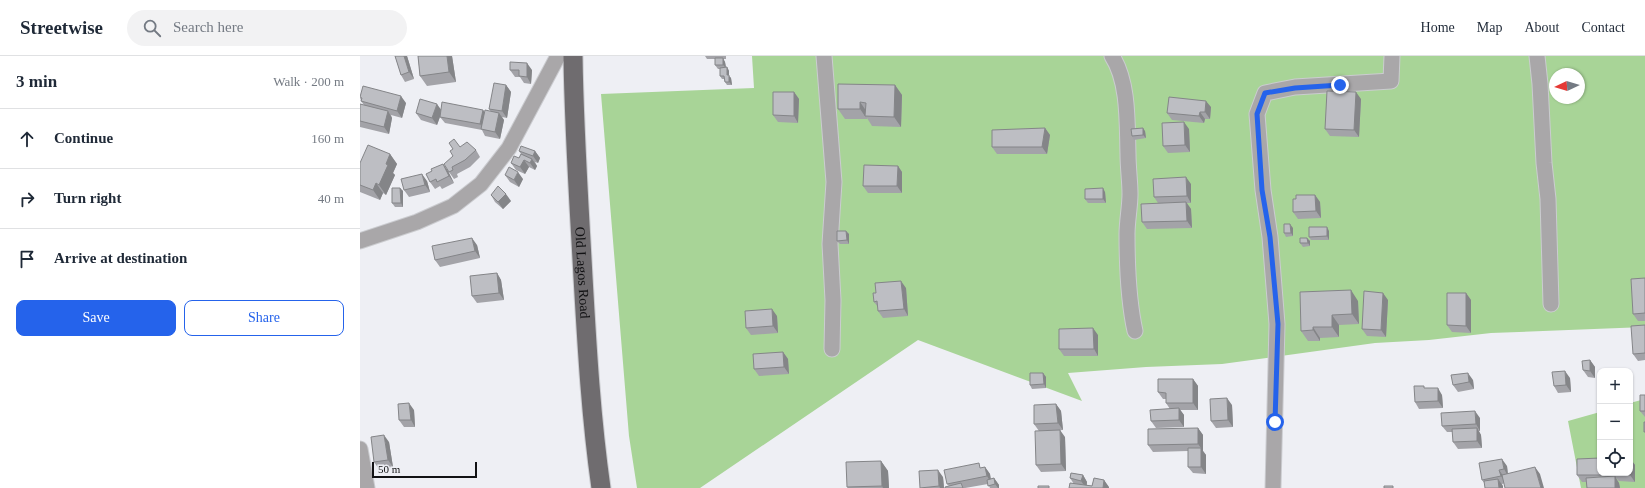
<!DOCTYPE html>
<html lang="en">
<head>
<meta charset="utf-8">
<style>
	body { margin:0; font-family:"Times New Roman",serif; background:#f2f2f3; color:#1f2937 }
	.controls { position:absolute; right:12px; bottom:12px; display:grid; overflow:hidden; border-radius:8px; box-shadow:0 1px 3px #0004 }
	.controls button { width:36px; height:36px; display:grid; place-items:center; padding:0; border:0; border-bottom:1px solid #e0e1e3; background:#fff; color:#1f2937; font:20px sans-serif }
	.compass { position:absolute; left:1189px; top:12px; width:36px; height:36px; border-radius:50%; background:#fff; box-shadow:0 1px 3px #0004; rotate:266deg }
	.scale { position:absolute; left:12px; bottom:10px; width:105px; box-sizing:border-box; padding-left:4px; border:2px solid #121214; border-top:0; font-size:11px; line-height:14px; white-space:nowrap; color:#121214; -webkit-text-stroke:3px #eeeff4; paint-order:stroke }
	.stop { position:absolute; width:12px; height:12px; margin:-9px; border:3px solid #2563eb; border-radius:50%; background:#fff }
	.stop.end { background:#2563eb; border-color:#fff; box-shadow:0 1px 4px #0008 }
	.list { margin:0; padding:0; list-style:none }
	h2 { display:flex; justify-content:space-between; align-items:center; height:52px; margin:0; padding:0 16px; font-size:17px }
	h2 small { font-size:13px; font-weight:400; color:#747a83 }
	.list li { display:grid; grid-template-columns:26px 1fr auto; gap:12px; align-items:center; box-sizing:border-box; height:60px; padding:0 16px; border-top:1px solid #e0e1e3 }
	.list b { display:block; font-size:15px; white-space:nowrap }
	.list em { font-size:13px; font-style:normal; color:#747a83 }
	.actions { display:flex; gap:8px; padding:12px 16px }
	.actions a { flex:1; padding:9px 0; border:1px solid #2563eb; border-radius:8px; text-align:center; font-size:14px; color:#2563eb }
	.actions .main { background:#2563eb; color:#fff }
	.icon { flex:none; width:22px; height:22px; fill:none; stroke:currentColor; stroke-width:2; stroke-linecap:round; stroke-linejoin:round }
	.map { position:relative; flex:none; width:1285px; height:432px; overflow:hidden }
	header { display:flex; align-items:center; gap:24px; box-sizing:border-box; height:56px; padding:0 20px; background:#fff; border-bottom:1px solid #e0e1e3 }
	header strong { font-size:19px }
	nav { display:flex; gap:22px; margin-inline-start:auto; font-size:14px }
	.search { width:280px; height:36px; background:#f2f2f3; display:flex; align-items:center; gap:10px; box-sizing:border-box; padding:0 14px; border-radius:22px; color:#747a83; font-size:15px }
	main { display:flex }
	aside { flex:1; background:#fff }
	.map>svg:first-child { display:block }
</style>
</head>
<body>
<header>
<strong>Streetwise</strong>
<div class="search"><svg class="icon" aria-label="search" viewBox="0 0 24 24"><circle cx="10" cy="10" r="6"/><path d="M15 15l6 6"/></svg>Search here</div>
<nav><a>Home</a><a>Map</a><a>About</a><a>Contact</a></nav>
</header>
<main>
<aside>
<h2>3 min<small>Walk · 200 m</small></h2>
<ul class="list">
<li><svg class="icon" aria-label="ahead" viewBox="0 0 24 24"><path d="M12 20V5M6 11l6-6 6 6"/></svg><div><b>Continue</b></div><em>160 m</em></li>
<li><svg class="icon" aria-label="right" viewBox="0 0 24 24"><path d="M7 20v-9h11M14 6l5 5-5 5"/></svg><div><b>Turn right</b></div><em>40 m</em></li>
<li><svg class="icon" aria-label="arrive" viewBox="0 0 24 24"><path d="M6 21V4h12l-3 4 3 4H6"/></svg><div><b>Arrive at destination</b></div></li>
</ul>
<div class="actions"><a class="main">Save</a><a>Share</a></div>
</aside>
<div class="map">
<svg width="1285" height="432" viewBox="0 0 1285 432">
	<rect width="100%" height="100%" fill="#eeeff4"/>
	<!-- green -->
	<path fill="#a8d497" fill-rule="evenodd" d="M392,0H1285V271L1131,277L1069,284L1015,287L862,308L786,311L708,317L722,345L558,284L340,432H277L269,380L241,38L394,32ZM1195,18H1219V42H1195Z
		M1285,343V432H1221L1208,365L1240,356V417H1270V347Z"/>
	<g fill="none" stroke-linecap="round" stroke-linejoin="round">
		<defs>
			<path id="minor" d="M464,0L474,126L470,188L473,244L472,293
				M752,0C769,26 767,68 768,98C768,112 770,125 770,138C770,151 767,165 767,178C767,211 768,243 775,275
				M1177,0L1180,28L1184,107L1188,143L1191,248
				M0,185L57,166L93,150L121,128L149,92L198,0
				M0,393L7,432
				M913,432L917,268L910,181L903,134L897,58L905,37L935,31L1031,25L1032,0"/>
			<g id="major">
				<path id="s1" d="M213,0C214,74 219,147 223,221C227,291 231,362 241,432"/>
			</g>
		</defs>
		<!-- minor casing -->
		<use href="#minor" stroke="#cbccd0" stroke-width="17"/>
		<!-- major casing -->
		<use href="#major" stroke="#cbccd0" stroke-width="21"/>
		<!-- minor -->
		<use href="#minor" stroke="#a9a7a9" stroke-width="15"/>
		<!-- major -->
		<use href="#major" stroke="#6f6c6f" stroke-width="19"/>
	</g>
	<!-- wall -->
	<path fill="#a3a3a8" d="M35,0H47L54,23L45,26L41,19Z
		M58,0H92L96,26L67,30L60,20Z
		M345,0H366V3H363L365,6L366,11H367L369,15V20L371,22L372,29H367L365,26L364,23H362L360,20V13H358L355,9V3H347Z
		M150,14H172L171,28L164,27L160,21H155Z
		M146,29L151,36L147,62L142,61L144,64L140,83L125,80L122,74L85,67L80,61L77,69L61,64L56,57L81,54H123L124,56H131L129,53Z
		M535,29L542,39L541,71L512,70L507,62V63H485L478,53Z
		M434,36L439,43L438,67L418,66L413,59Z
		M0,42L46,47L42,62L31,59L32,62L29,78L0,71V49H4L1,45V44Z
		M1001,43L999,81L970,80L965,73Z
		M851,51L850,63H845L844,67L812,64L807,57Z
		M685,72L690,79L687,98H637L632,91Z
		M829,73L830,96L808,97L803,90Z
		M785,75L786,82L774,84L772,80Z
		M100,91L116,94L120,101L110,111L97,118L98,121L94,123L89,116L93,100Z
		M159,95H175L180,102L178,107L175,106L177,110L175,114L169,111L165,118L156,114L151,107L159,102L161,98Z
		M30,98L37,108L33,117L35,119L26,139L23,137L20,144L0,136V107Z
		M83,108L88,115L94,127L82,133L80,130L75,133L70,126L72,115Z
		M538,110L542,116V137H508L503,130Z
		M145,119L163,123L159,131L150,126Z
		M67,125L70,136L49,141L44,134Z
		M831,128V147H827L831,153L832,172L787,173L782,166L798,147L794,141Z
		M40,132L43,135V151H35L32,147Z
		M745,136L746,147H728L725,143Z
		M131,139L151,145L143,153L135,146Z
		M955,139L960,146L961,162L938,163L933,156L936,143Z
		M933,172V180L926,181L924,177Z
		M486,175L489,178V188H480L477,185Z
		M969,175V184H951L949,181Z
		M947,182L950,185V190L943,191L940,187Z
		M117,189L120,202L80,211L75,204Z
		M137,217L141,224L144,244L117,247L112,240Z
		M1285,222V265H1278L1273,258Z
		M546,232L548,260L523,262L518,255V251L514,246Z
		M1106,237L1111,244V277L1092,276L1087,269Z
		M1028,244L1026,281L1007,280L1002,273Z
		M998,245L999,268L979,269V281L960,282V285H948L941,275Z
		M417,260L418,277L391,279L386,272Z
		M1285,269V304L1278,305L1273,298Z
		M738,279V300H704L699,293Z
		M423,296L428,303L429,318L399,320L394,313Z
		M1230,304L1235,311V322L1228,321L1223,314Z
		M683,317L686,321V332L672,333L670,329Z
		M1210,322L1211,336L1198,337L1194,330Z
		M833,323L838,330V354H820L824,359V371L796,372L791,365L810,353L806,347V343H803L798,336Z
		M1113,324L1114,333L1098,336L1093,329Z
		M1066,332L1082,339L1083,352L1059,353L1055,346Z
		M1285,339V361L1280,355Z
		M696,348L701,355L703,374L679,375L674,368Z
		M872,349L873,371L856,372L851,365Z
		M54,354L55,371H44L39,364Z
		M1120,362V375H1119L1121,379L1122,392L1098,393L1093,386V376H1087L1082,370Z
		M838,372L843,379V395L846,399V418L833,417L828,411V395L793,396L788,389Z
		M705,381L706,415L681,416L676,409Z
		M29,386L33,411L19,413L14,406Z
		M1270,391L1271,393L1272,405L1275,409V426L1259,425L1256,422L1259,427L1260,432H1227L1226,426H1222L1217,419L1270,417Z
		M521,405L528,415L529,432H488L487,431Z
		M1147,410L1148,418H1180L1142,428L1143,432H1125V428L1122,424Z
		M625,411L630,418L631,423L634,422L639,429V432H630L628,428L605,432H585L589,430L587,428Z
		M711,417L723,419L727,426V429L732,430L734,422L744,424L749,432H709L710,427L714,428L710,422Z
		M583,421L584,432H560Z"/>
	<!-- shaded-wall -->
	<path fill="#848588" d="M44,0H47L54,23L49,16Z
		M87,0H92L96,26L89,16Z
		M363,2L365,6L366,12L363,9Z
		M167,7L172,14L171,28L167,21Z
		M367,11L369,15V20L371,22L372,29L369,26L367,19Z
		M146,29L151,36L147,62L142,55Z
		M535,29L542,39L541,71L534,61Z
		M434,36L439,43L438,67L434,60Z
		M996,36L1001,43L999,81L994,74Z
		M41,40L46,47L42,62L37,55Z
		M846,45L851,51L850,63L845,56Z
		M500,46L507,56L505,60L507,63L500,53Z
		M77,48L82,55L77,69L72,62Z
		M123,54L128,61L124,74L120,68Z
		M28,55L32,62L29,78L24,71Z
		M840,56L845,63L844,67L839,60Z
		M139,57L144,64L140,83L135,76Z
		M824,66L829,73L830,96L825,89Z
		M685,72L690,79L687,98L682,91Z
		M783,72L785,75L786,82L783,79Z
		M175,95L180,102L178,107L173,100Z
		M30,98L37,108L33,117L35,119L26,139L19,129L26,108Z
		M172,103L177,110L175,114L170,107Z
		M164,104L169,111L165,118L160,111Z
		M83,108L88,115L94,127L89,120Z
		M538,110L542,116V137L537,130Z
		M158,116L163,123L159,131L154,124Z
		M62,118L67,125L70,136L65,129Z
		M826,121L831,128V147L827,140Z
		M16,127L23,137L20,144L13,134Z
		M40,132L43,135V151L41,147Z
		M743,132L745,136L746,147L743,143Z
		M146,138L151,145L143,153L138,146Z
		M955,139L960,146L961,162L956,155Z
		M826,146L831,153L832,172L827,165Z
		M930,168L933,172V180L931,177Z
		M967,171L969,175V184L967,180Z
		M486,175L489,178V188L487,184Z
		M112,182L117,189L120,202L115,195Z
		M947,182L950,185V190L948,187Z
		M137,217L141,224L144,244L139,237Z
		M541,225L546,232L548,260L544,253Z
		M991,234L998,245L999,268L992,258Z
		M1023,237L1028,244L1026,281L1021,274Z
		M1106,237L1111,244V277L1106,270Z
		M412,253L417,260L418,277L413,270Z
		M972,259L979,269V281L972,271Z
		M953,271L960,282V285L953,274Z
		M733,272L738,279V300L734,293Z
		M423,296L428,303L429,318L424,311Z
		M1230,304L1235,311V322L1230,315Z
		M1205,315L1210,322L1211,336L1206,329Z
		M683,317L686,321V332L684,328Z
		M1108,317L1113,324L1114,333L1109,326Z
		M833,323L838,330V354L833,347Z
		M1078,332L1082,339L1083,352L1078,345Z
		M867,342L872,349L873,371L868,364Z
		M49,347L54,354L55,371L51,364Z
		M696,348L701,355L703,374L698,367Z
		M819,352L824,359V371L819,364Z
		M1115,355L1120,362V375L1116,368Z
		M838,372L843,379V395L846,399V418L841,411V392L838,388Z
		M1117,372L1121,379L1122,392L1117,385Z
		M700,374L705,381L706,415L701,408Z
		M24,379L29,386L33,411L28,404Z
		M1270,391L1271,393L1272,405L1275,409V426L1270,419Z
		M1142,403L1147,410L1148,420L1144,413Z
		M521,405L528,415L529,432H523L522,430Z
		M625,411L630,418L631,427L627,420Z
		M1175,411L1180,418L1184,432H1181Z
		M578,414L583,421L584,432H580L579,430Z
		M1139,414L1144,421L1145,427L1141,420Z
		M1251,417H1256L1254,419L1259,427L1260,432H1255V423L1251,419Z
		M723,419L727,426L726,432L721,425Z
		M634,422L639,429V432H638L635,428Z
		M1138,423L1143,430V432H1139Z
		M744,424L749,431V432H743Z"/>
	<!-- building -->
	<path fill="#bdbec3" stroke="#848588" d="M35,0H44L49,16L41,19Z
		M58,0H87L89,16L60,20Z
		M355,2H363V9H355Z
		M150,6L167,7V21L159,20V14H150Z
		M367,11V19H369V26H365L364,20H360V12Z
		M134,27L146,29L142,55L129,53Z
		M478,28L535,29L534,61L505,60L506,47L500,46V53H478Z
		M3,30L41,40L37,55L1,45L2,42L0,41Z
		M967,35L996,36L994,74L965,73Z
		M413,36H434V60L413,59Z
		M809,41L846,45L845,56H840L839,60L807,57Z
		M60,43L77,48L72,62L56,57Z
		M82,46L123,54L120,68L80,61Z
		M0,48L28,55L24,71L0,65Z
		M125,54L139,57L135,76L121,73Z
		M824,66L825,89L803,90L802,67Z
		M685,72L682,91H632V74Z
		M783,72V79L772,80L771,73Z
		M94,83L100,91L107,86L116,94L105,104L92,111L93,114L89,116L84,108L93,100L90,95L93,93L89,87Z
		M8,89L30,98L26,108L28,109L19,129L16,127L13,134L0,129V107Z
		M161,90L175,95L173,100L159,95Z
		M161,98L172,103L170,107L164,104L160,111L151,107L154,100L159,102Z
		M83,108L89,120L77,126L76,123L70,126L66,118L72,115L71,113Z
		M504,109L538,110L537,130H503Z
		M149,111L158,116L154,124L145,119Z
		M62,118L65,129L44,134L41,123Z
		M826,121L827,140L794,141L793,123Z
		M138,130L146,138L138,146L131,139Z
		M32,132H40L41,147H32Z
		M743,132V143H725V133Z
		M936,139H955L956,155L933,156V143H936Z
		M826,146L827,165L782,166L781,148Z
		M924,168H930L931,177H924Z
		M949,171H967V180L949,181Z
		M477,175H486L487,184L477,185Z
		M112,182L115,195L75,204L72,190Z
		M940,182H947L948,187H940Z
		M137,217L139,237L112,240L110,220Z
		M1285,222V257L1273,258L1271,223Z
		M541,225L544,253L518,255L517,245L514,246L513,237H516L515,227Z
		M991,234L992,258L972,259V271H953V274L941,275L940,236Z
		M1004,235L1023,237L1021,274L1002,273Z
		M1087,237H1106V270L1087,269Z
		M412,253L413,270L386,272L385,255Z
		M1285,269V297L1273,298L1271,270Z
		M733,272L734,293H699V273Z
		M423,296L424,311L394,313L393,298Z
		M1230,304V315L1223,314L1222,305Z
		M1205,315L1206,329L1194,330L1192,316Z
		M670,317H683L684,328L670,329Z
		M1108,317L1109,326L1093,329L1091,319Z
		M798,323H833V347H806V337L798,336Z
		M1054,330H1064V332H1078V345L1055,346Z
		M1280,339H1285V355H1280Z
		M867,342L868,364L851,365L850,343Z
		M49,347L51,364H39L38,348Z
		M696,348L698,367L674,368V349Z
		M819,352V364L791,365L790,354Z
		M1115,355L1116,368L1082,370L1081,357Z
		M1284,366H1285V376H1284Z
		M838,372V388L788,389V373Z
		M1117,372V385L1093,386L1092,373Z
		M700,374L701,408L676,409L675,375Z
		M24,379L28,404L14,406L11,381Z
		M828,392H841V411H828Z
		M1240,402V417H1251V419H1217V403Z
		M1142,403L1144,413L1139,414L1141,420L1122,424L1119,407Z
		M1270,403V419H1254V417H1270Z
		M521,405L522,430L487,431L486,406Z
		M619,407L620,412L625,411L627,420L587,428L584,414Z
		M1175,411L1181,432H1145L1142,419Z
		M578,414L579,430L560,432L559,415Z
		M711,417L723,419L721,425L710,422Z
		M1255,420V432H1227L1226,422Z
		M634,422L635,428L628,430L627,424Z
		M734,422L744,424L743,432H709L710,427L732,430Z
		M1138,423L1139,432H1125L1124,425Z
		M601,427L603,432H585V431Z
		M678,430H689V432H678Z
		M1024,430H1033V432H1024Z"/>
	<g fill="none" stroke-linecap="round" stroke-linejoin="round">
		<!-- route -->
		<path stroke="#2563eb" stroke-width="5" d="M915,366L918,268L910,181L902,134L897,58L905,37L935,32L980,29"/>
	</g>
	<g text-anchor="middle" stroke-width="3" stroke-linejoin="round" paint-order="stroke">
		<!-- street labels -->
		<g font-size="14" fill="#121214" stroke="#eeeff4">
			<text dy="5" stroke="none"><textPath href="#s1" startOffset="217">Old Lagos Road</textPath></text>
		</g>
	</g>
</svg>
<div class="controls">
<button>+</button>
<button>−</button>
<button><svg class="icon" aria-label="locate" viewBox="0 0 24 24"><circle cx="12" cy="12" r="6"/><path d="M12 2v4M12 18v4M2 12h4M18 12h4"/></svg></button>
</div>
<svg class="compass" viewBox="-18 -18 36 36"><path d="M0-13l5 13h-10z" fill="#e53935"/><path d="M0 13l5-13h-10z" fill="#747a83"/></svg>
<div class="scale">50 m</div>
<div class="stop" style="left:915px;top:366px"></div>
<div class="stop end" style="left:980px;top:29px"></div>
</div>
</main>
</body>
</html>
